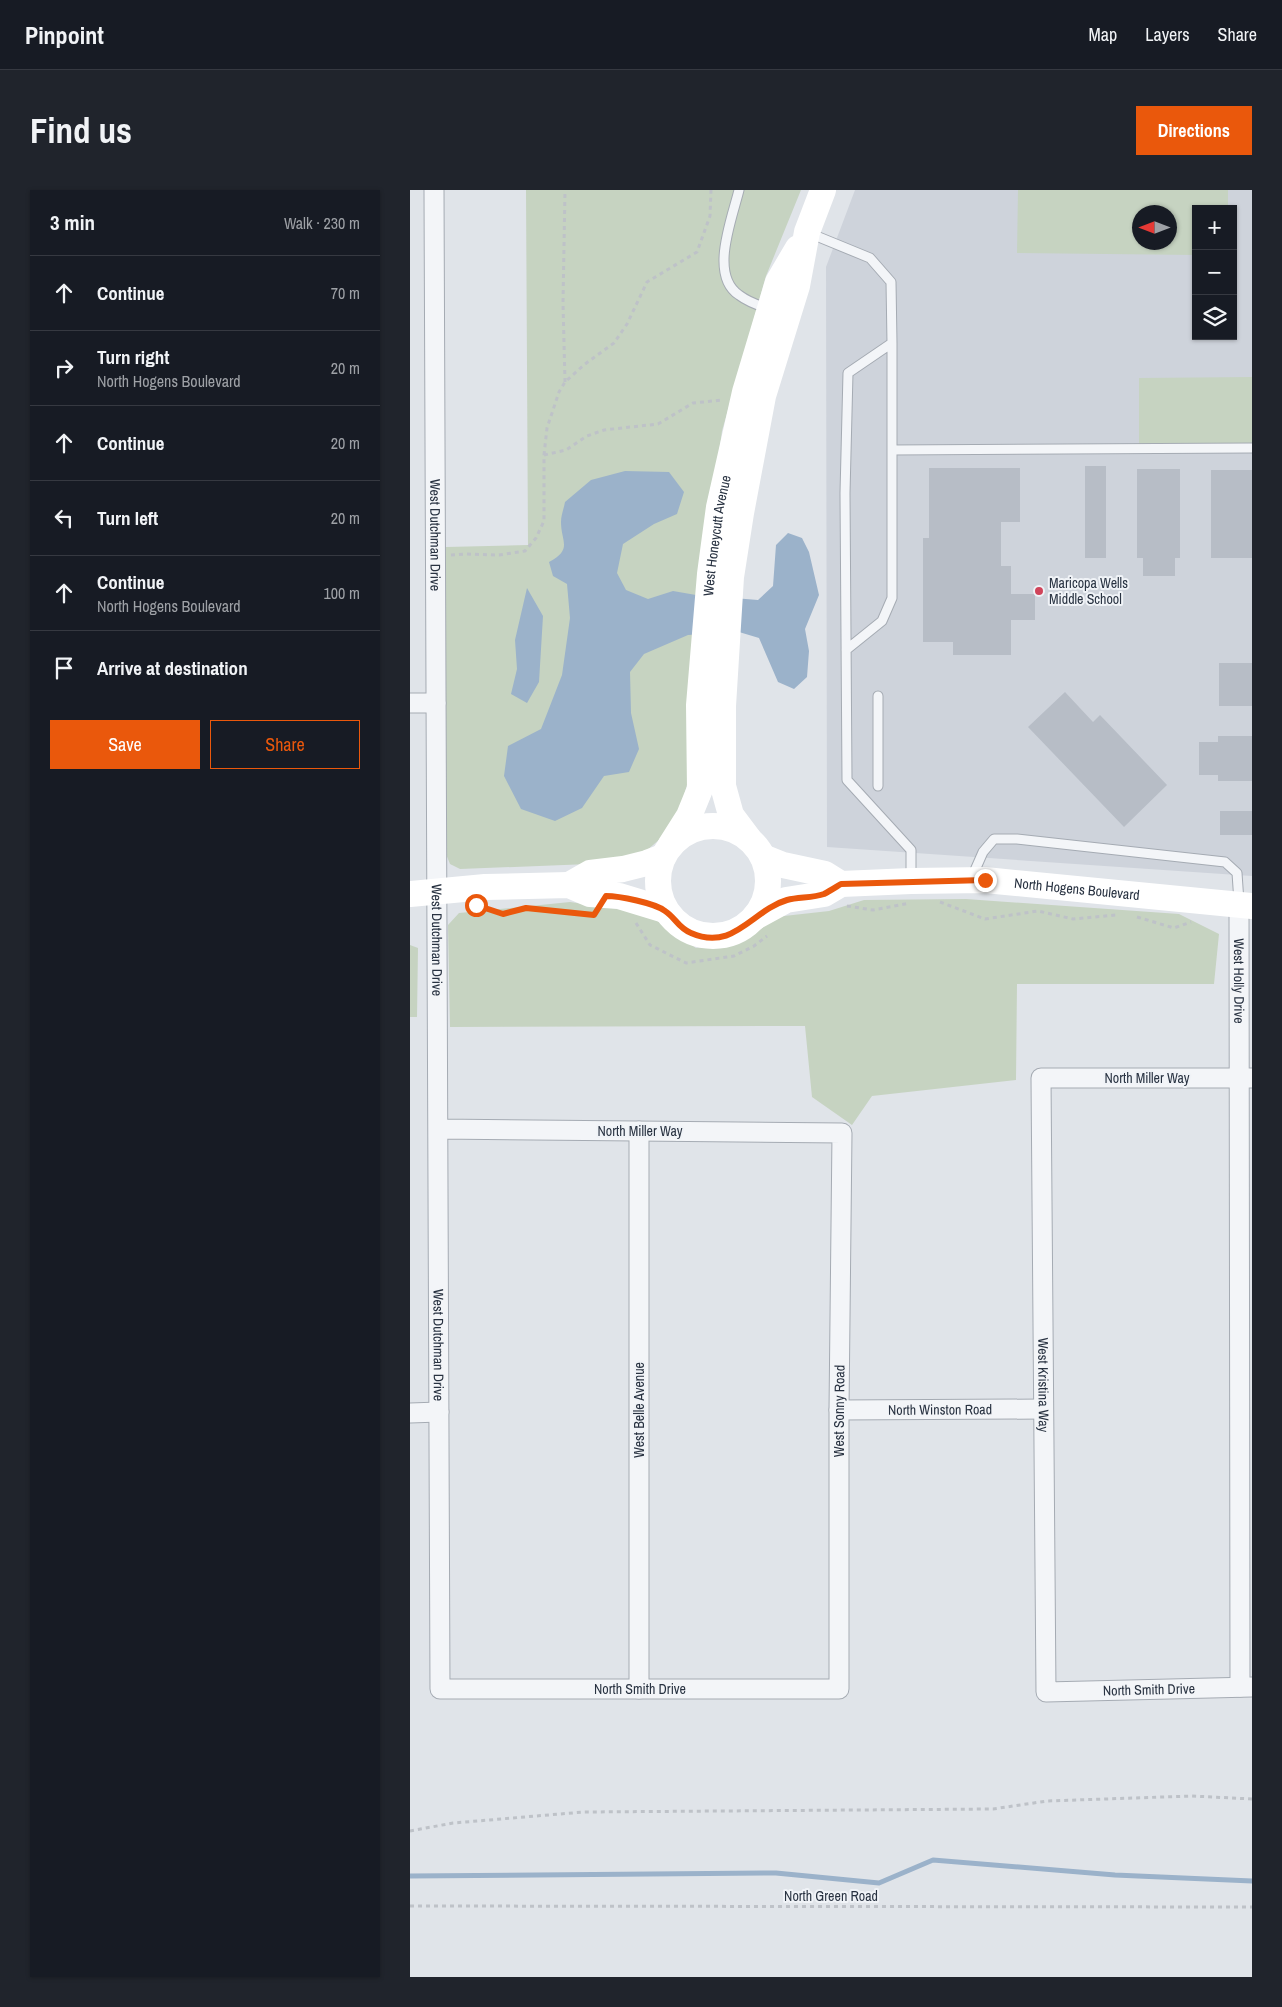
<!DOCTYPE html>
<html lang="en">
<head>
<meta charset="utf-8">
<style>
	body { margin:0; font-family:"Archivo Narrow",sans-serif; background:#20242c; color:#f1f3f6 }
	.controls { position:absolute; right:15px; top:15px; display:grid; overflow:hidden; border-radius:0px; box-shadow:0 1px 4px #0004 }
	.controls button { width:45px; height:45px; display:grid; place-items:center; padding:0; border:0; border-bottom:1px solid #363941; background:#171b24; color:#f1f3f6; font:25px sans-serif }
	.compass { position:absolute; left:722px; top:15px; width:45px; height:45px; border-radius:50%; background:#171b24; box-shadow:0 1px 4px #0004; rotate:270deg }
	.stop { position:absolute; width:15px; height:15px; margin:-11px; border:4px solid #ea580c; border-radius:50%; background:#fff }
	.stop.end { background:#ea580c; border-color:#fff; box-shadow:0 1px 5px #0008 }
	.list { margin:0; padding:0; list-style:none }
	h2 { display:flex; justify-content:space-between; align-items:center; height:65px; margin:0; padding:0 20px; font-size:21px }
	h2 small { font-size:16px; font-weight:400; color:#9ea1a6 }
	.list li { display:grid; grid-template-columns:32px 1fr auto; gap:15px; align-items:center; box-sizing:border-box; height:75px; padding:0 20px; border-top:1px solid #363941 }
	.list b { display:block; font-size:19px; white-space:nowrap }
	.list p { margin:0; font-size:16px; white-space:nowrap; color:#9ea1a6 }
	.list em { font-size:16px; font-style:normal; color:#9ea1a6 }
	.actions { display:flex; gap:10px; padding:15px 20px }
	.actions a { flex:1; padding:11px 0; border:1px solid #ea580c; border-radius:0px; text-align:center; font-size:18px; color:#ea580c }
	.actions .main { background:#ea580c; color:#fff }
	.icon { flex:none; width:28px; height:28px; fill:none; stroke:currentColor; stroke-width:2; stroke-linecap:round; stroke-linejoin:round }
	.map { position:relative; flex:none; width:842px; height:1787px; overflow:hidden; border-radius:0px }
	header { display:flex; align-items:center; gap:30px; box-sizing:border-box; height:70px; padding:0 25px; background:#171b24; border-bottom:1px solid #363941 }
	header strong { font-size:24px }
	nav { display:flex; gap:28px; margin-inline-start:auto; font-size:18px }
	.intro { display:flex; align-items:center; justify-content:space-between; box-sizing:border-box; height:120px; padding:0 30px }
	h1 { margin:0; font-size:35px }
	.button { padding:12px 22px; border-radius:0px; background:#ea580c; color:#fff; font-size:18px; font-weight:700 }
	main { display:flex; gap:30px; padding:0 30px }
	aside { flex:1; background:#171b24; border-radius:0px; box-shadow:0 1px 4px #0004 }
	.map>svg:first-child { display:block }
</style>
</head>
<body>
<header>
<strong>Pinpoint</strong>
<nav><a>Map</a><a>Layers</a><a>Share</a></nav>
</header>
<div class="intro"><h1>Find us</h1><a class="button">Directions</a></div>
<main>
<aside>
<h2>3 min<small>Walk · 230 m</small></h2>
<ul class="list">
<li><svg class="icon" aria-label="ahead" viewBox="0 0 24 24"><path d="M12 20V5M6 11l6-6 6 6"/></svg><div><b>Continue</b></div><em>70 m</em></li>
<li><svg class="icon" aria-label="right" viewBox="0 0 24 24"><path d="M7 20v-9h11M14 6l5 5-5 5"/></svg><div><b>Turn right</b><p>North Hogens Boulevard</p></div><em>20 m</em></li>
<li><svg class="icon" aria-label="ahead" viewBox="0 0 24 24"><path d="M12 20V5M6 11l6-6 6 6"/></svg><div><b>Continue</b></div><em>20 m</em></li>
<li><svg class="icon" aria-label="left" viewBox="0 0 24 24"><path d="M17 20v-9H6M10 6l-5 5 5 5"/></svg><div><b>Turn left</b></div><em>20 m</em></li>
<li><svg class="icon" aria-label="ahead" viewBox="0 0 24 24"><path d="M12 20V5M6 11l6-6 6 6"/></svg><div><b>Continue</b><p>North Hogens Boulevard</p></div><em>100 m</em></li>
<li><svg class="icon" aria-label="arrive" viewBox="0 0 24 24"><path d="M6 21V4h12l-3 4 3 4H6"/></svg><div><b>Arrive at destination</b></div></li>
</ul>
<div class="actions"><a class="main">Save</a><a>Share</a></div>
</aside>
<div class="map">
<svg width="842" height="1787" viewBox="0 0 842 1787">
	<rect width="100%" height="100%" fill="#e0e4e9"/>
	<!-- built -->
	<path fill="#ced3db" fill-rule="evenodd" d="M445,0H842V686L417,657L416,77ZM786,19H823V146H786ZM729,22H759V52H729Z"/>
	<!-- green -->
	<path fill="#c6d3c1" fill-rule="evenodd" d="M116,0H391L356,86L312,241L281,466L280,584L268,627L257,643L236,661L204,673L50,679L40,674L34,659L36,357L118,355Z
		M608,0H818V19H786V65L607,63ZM729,22H759V52H729Z
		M842,187V254H729V188Z
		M556,709L769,724L809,744L804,794H607L606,890L462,906L442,935L402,907L395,836L40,837L38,735L49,723L160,712L236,723L286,758L342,746L365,727L419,721L454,710Z
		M0,755L8,758L7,827H0Z"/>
	<!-- water -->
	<path fill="#9bb2ca" d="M215,281L259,282L274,302L267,324L244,334L213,354L207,383L216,400L238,409L263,401L286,405L348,410L363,396L366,355L378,343L392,348L399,362L409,405L395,439L399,461L397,487L384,499L368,492L349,448L329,442L278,445L234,464L220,482L221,523L229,559L219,582L194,586L172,618L145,631L111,619L94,586L98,556L131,539L152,485L160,428L157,394L143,386L139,372C163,359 151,352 151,332C151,325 154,318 155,312L181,290Z
		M117,398L133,426L129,492L117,513L101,504L107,479L105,450Z"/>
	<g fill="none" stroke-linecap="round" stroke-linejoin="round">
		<!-- stream -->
		<path stroke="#9bb2ca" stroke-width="5" d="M0,1686L366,1683L469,1693L523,1670L705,1685L842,1691"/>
	</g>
	<!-- building -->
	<path fill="#b7bdc6" d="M675,276H696V368H675Z
		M519,278H610V332H591V376H601V404H625V430H601V465H543V452H513V348H519Z
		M727,279H770V368H765V386H733V368H727Z
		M801,280H842V368H801Z
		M809,473H842V516H809Z
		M655,502L683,532L690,525L757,595L714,637L618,537Z
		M808,546H842V591H808V585H789V552H808Z
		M810,621H842V645H810Z"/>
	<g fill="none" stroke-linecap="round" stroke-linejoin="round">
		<defs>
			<path id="lane" d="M329,0C322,29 299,85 329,105C337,111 347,115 357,118
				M399,43L460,68L481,92L482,153L438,183L435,303L437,590L501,660V688
				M482,260L842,258
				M436,460L472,431L482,408V153
				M468,506V596
				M562,687L573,662L584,649H607L815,672L827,683L829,712"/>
			<g id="street">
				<path id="s1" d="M24,0L30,1499H429V1220L432,943L28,939"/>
				<path d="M0,513H26"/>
				<path id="s2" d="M829,715L830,1497"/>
				<path id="s3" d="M842,888H631L636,1502L842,1497"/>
				<path d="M229,941V1499"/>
				<path id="s4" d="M429,1220L633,1219"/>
				<path d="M0,1223L29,1222"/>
			</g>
		</defs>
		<!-- lane casing -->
		<use href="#lane" stroke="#a5abb3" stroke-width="11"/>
		<!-- street casing -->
		<use href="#street" stroke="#a5abb3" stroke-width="21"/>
		<!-- path -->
		<path stroke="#bec2c8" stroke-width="3" stroke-dasharray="4 4" stroke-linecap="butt" d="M155,192L153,113L155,0
			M134,265L156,260L177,246L194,240L248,234L283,213L313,210
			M41,365L56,364L89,365L115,361L126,348L134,331V265L137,238L149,202L155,192L175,174L204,153L217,134L237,92L287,62L300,26L301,0
			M530,712L575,729L628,721L663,729L706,725
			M437,716L463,720L500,713
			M77,718L93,724L116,718L169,723
			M727,727L764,738L781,732
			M226,733L240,755L276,773L324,766L344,756L357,746
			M0,1641L43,1633L174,1622L583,1619L637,1611L782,1606L842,1609
			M0,1716L842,1717"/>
		<!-- lane -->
		<use href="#lane" stroke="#f3f5f8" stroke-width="9"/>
		<!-- street -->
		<use href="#street" stroke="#f3f5f8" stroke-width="19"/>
		<!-- secondary -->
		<g stroke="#fff" stroke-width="26">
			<circle cx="303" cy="691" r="55"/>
			<path d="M339,649L321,625L313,596V516L321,387L331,323L353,206L387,96L397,42L413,0"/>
			<path id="s5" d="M260,656L279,626L290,599L289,515L300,384L309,317L335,202L368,92L388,58"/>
			<path d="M353,667L373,675L415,684L431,694"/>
			<path d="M159,695L180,683L213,679L237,673L253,667"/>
			<path d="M0,704L75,697L159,695L180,704L209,706L255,720"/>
			<path id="s6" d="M345,727L376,710L414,704L431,694L501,691L575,690L842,716"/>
		</g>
	</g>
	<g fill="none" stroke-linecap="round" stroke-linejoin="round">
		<!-- route -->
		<path stroke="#ea580c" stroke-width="6" d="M66,715L93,724L116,718L184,725L196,706C209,706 245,713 255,721C265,727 268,738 281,743C324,762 342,720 377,710C389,707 403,708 414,704C420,701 426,697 431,694L575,690"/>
	</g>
	<!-- markers -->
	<circle fill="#d0445a" stroke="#f0f3f7" stroke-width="2" cx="629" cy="401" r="5"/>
	<g text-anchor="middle" stroke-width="4" stroke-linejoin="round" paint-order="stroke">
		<!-- street labels -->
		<g font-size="14" fill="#283241" stroke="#f0f3f7">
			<text dy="5" stroke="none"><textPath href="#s1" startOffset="345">West Dutchman Drive</textPath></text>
			<text dy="5" stroke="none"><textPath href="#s5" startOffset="319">West Honeycutt Avenue</textPath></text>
			<text dy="5" stroke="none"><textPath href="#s6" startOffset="330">North Hogens Boulevard</textPath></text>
			<text dy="5" stroke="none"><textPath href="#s1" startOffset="750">West Dutchman Drive</textPath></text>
			<text dy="5" stroke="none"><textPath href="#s2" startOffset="76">West Holly Drive</textPath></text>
			<text x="737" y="893">North Miller Way</text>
			<text x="230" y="946">North Miller Way</text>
			<text dy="5" stroke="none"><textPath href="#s1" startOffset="1155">West Dutchman Drive</textPath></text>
			<text dy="5" stroke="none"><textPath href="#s3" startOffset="518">West Kristina Way</textPath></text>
			<text dy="5" stroke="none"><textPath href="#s4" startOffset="101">North Winston Road</textPath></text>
			<text transform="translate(229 1220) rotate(-90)" y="5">West Belle Avenue</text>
			<text dy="5" stroke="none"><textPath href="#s1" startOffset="2176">West Sonny Road</textPath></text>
			<text dy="5" stroke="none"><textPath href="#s1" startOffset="1699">North Smith Drive</textPath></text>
			<text dy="5" stroke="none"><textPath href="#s3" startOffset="928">North Smith Drive</textPath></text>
			<text x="421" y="1711">North Green Road</text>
		</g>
		<!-- poi labels -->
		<g font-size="14" fill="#283241" stroke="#f0f3f7" text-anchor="start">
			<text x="639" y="398">Maricopa Wells<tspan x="639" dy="16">Middle School</tspan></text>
		</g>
	</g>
</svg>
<div class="controls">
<button>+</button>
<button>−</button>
<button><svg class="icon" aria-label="layers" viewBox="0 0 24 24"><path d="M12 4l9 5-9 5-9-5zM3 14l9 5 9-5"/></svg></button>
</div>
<svg class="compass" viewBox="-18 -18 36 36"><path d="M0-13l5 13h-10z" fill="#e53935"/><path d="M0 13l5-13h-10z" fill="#9ea1a6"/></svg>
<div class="stop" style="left:66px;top:715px"></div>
<div class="stop end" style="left:575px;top:690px"></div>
</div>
</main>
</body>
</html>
